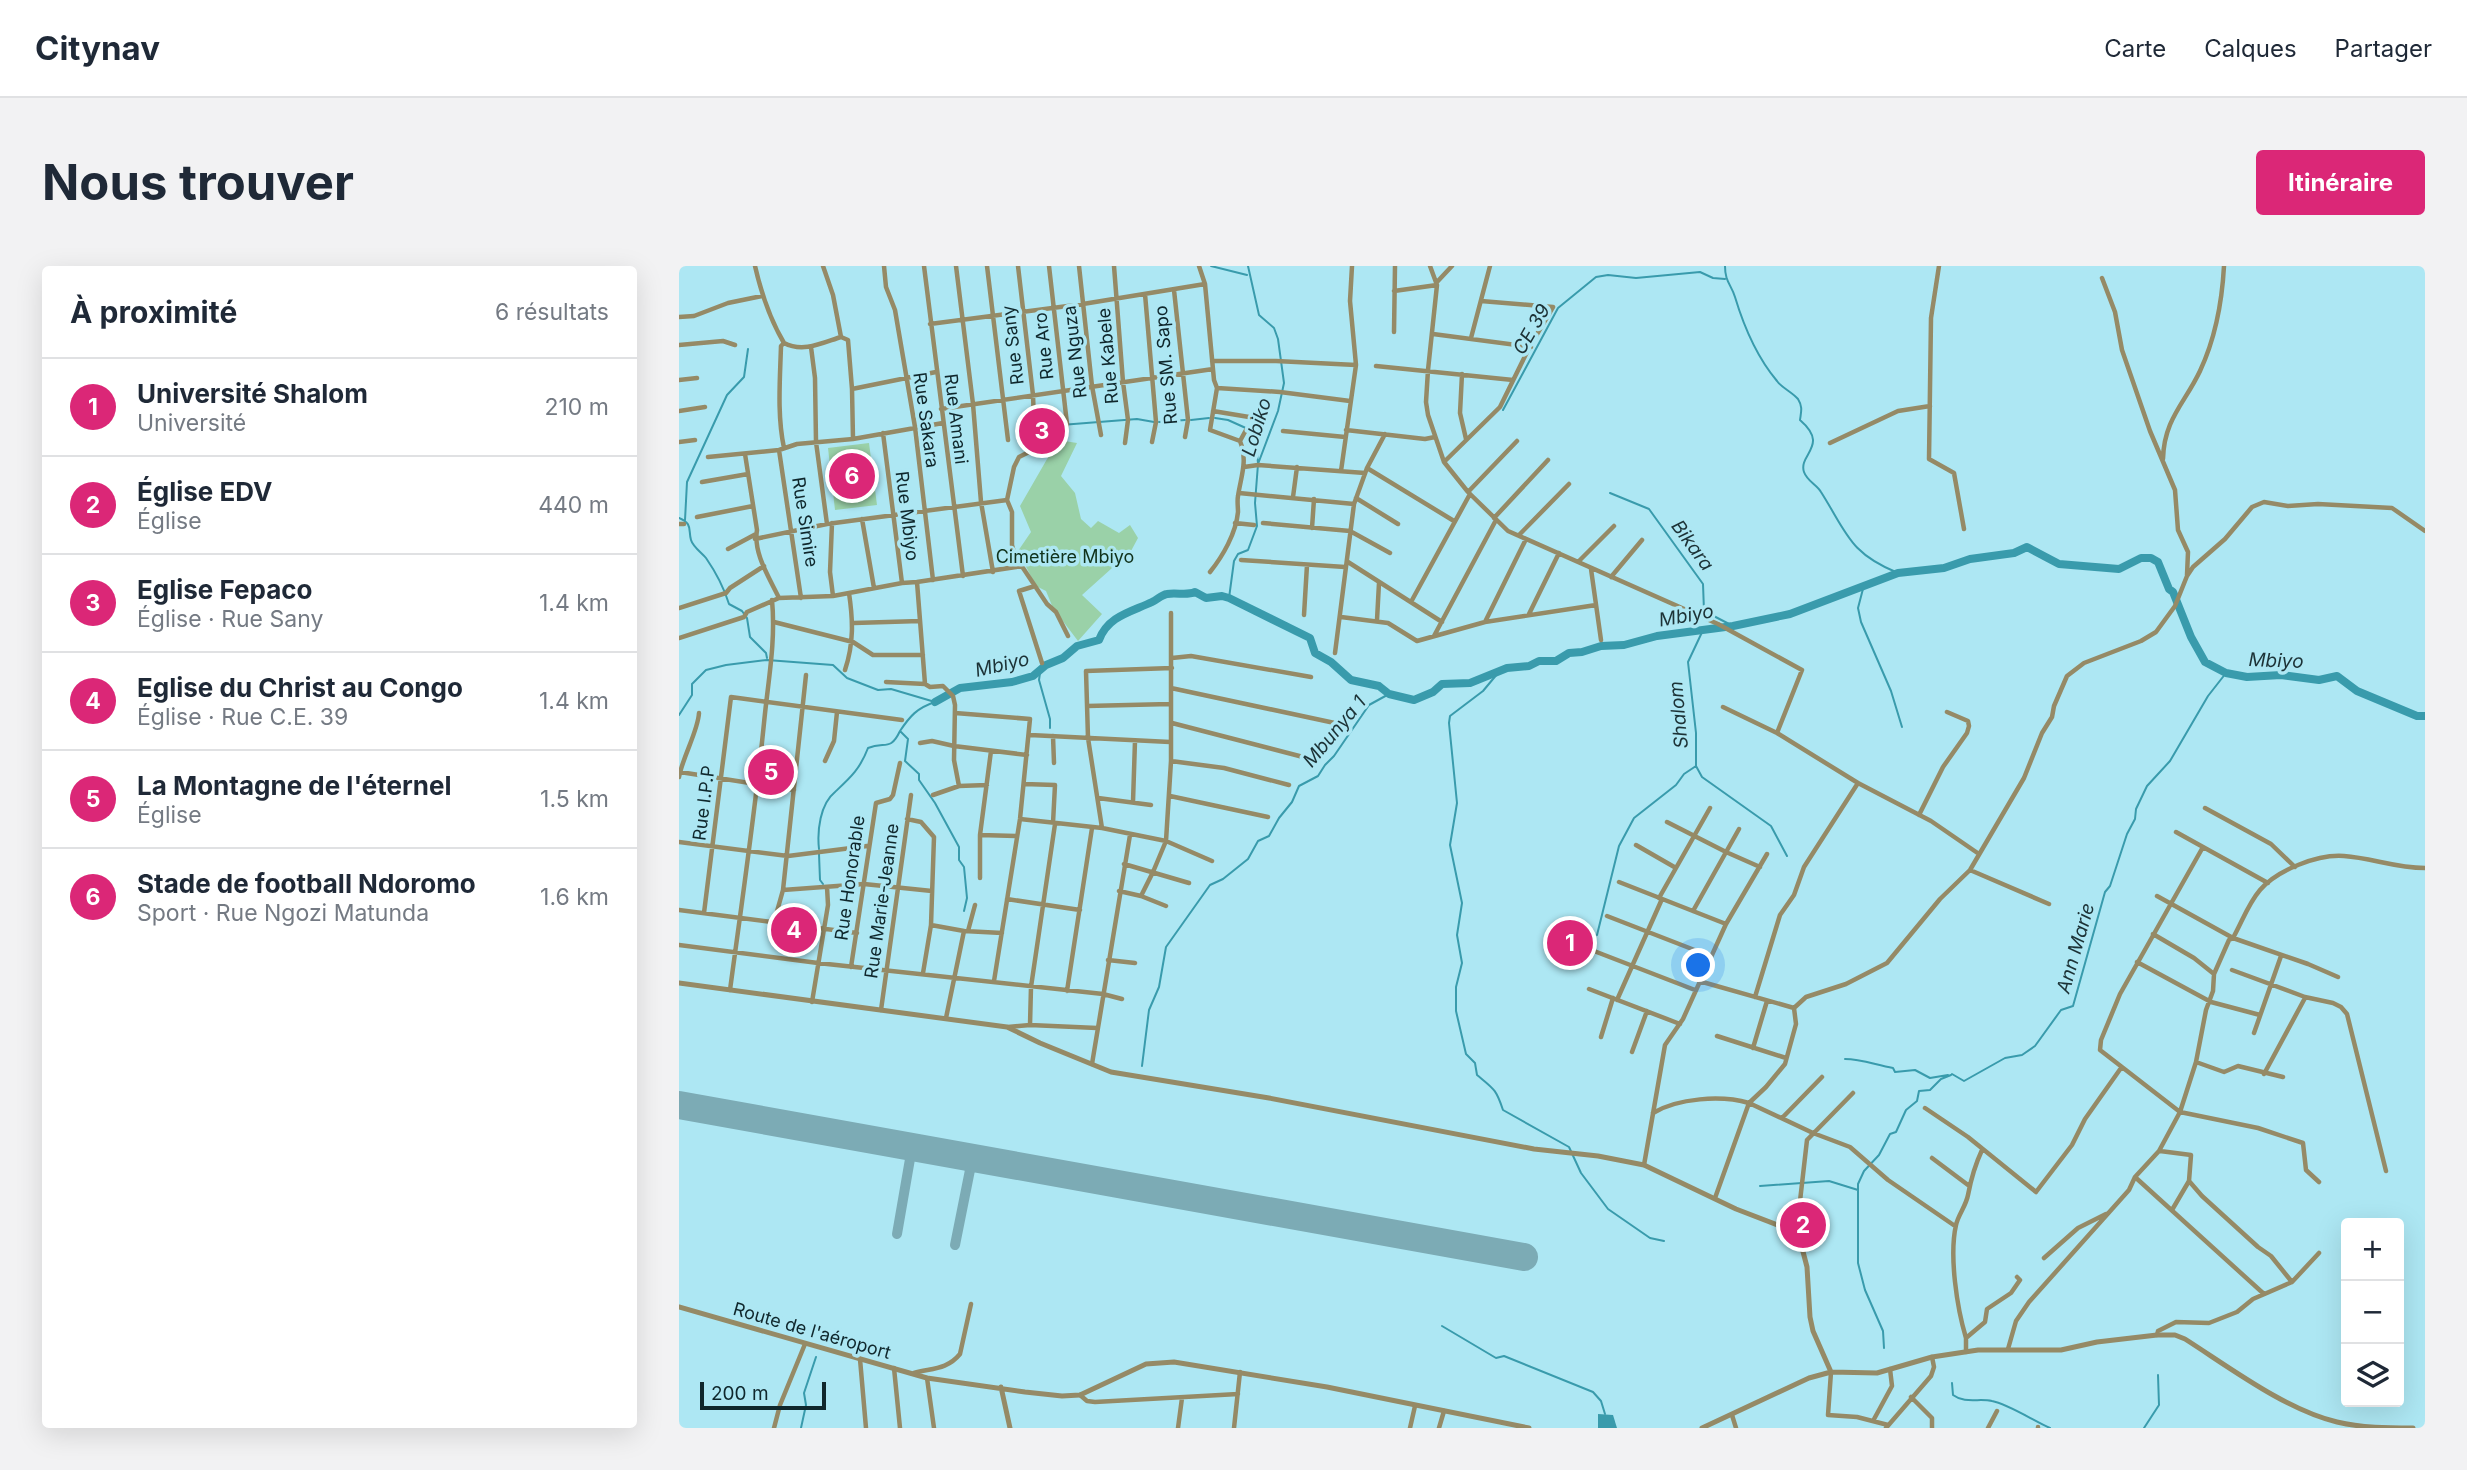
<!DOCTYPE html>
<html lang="fr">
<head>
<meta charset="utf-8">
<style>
	body { margin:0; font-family:Inter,sans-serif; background:#f2f2f3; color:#1f2937 }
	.controls { position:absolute; right:21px; bottom:21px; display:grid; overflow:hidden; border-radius:7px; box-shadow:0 7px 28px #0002 }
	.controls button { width:63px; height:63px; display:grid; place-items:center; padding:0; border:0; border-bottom:2px solid #e0e1e3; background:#fff; color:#1f2937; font:35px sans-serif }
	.scale { position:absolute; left:21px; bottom:18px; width:126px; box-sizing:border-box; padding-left:7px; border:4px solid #0f272c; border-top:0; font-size:19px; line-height:24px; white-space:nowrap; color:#0f272c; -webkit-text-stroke:5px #ade7f3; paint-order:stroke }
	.you { position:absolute; left:1020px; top:700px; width:24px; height:24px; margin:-18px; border:5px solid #fff; border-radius:50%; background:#1a73e8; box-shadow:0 0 0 10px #1a73e833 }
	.badge { display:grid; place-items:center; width:46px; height:46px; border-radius:50%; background:#db2777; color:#fff; font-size:23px; font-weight:700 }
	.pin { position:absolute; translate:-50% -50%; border:4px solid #fff; box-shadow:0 2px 7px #0006 }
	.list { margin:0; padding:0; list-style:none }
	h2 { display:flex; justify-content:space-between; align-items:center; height:91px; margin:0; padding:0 28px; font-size:30px }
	h2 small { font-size:23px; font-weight:400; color:#747a83 }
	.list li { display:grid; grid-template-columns:46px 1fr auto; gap:21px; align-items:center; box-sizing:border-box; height:98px; padding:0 28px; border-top:2px solid #e0e1e3 }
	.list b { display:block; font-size:26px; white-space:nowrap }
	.list p { margin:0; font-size:23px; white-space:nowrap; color:#747a83 }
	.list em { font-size:23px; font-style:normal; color:#747a83 }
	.icon { flex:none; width:38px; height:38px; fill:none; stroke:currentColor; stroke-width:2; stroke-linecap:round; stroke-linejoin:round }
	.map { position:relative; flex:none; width:1746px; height:1162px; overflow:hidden; border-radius:7px }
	header { display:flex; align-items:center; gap:42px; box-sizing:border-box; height:98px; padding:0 35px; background:#fff; border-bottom:2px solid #e0e1e3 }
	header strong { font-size:33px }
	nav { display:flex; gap:38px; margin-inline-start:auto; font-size:24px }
	.intro { display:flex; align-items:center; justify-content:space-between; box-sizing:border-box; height:168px; padding:0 42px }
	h1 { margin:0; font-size:49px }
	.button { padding:18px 32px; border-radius:7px; background:#db2777; color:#fff; font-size:24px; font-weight:700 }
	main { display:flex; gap:42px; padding:0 42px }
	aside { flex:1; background:#fff; border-radius:7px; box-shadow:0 7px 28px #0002 }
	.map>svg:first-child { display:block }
</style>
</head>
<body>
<header>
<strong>Citynav</strong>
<nav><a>Carte</a><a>Calques</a><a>Partager</a></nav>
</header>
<div class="intro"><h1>Nous trouver</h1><a class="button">Itinéraire</a></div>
<main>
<aside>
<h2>À proximité<small>6 résultats</small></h2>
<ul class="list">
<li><span class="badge">1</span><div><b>Université Shalom</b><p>Université</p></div><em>210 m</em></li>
<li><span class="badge">2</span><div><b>Église EDV</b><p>Église</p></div><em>440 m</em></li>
<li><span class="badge">3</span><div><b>Eglise Fepaco</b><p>Église · Rue Sany</p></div><em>1.4 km</em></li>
<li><span class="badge">4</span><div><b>Eglise du Christ au Congo</b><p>Église · Rue C.E. 39</p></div><em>1.4 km</em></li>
<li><span class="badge">5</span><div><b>La Montagne de l'éternel</b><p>Église</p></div><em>1.5 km</em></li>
<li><span class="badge">6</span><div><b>Stade de football Ndoromo</b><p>Sport · Rue Ngozi Matunda</p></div><em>1.6 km</em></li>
</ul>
</aside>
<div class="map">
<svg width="1746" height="1162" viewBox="0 0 1746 1162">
	<rect width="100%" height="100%" fill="#ade7f3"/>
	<!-- green -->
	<path fill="#9ad1a8" d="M379,174L398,177L382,210L396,227L402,253L412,262L419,255L440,267L451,259L459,272L452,285L403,329L423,348L399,375L374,342L367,325L357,320L339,285L352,266L341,240Z
		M190,177L198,239L156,244L149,182Z"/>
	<!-- water -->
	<path fill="#399bac" d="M919,1148L934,1149L938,1162H919Z"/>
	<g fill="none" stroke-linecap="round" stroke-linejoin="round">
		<!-- stream -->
		<path stroke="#399bac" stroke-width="2" d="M532,0L568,9
			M1046,0C1046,16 1052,18 1056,31C1065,61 1077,90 1098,115C1103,122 1113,126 1119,133C1124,141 1122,146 1121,154C1151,180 1119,188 1125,206C1128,215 1138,219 1142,226C1168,267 1170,287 1219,307
			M824,144L879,42L917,11L929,9L957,12L1021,6L1034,12L1046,13
			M536,152L549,154L569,163L578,188L579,197
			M512,154L530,152
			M480,156L506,154
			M382,159L458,153L475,156
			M931,227L970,243L1024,318L1025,345L1054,360
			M0,252C14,258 9,263 12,274C14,281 23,287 27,292C36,305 45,322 50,338L63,345L68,352L71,371L87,387L88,392
			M6,254L8,216L48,129L65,111L69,83
			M1185,319L1179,342L1182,356L1212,425L1223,461
			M550,332L555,295L559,288L569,284L578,260L576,237L579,198L599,145L605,117L599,73L595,62L580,49L569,0
			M1025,362L1009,396L1017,467V500L1023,511L1092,560L1108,590
			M361,407L360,414L371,453V462
			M819,407L804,425L771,450L770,457L778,537L771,579L783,637L778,669L783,697L777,721V745L787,788L796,797L798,809C815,823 817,823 824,844L890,881L902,907L929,943L971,972L985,975
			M256,436C238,442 231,450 221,465L229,473L226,495L240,508V514L256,537L280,581V594L285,601L288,632L285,645
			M0,449L13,429V418L27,404L47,399L88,394L154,399L168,412L199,424L212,423L256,436
			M140,583C138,565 141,538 156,526C172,511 181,503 189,482C206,475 211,486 221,465
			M140,588L141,614L144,618
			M918,669L940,580L955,552L997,519L1005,508L1017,500
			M1166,793C1182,793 1197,799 1214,802L1216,806L1236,804L1251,812L1269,809
			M463,800L470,744L480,721L487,681L531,619L544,613L569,593L579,575L590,570L600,552L613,536L620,520L639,510L646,499L655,490L690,439L710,428
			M1273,808L1285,815L1326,792L1343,789L1356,780L1382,744L1394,740L1426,626L1431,620L1448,568L1456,553L1457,543L1468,520L1491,495L1529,430L1547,407
			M1081,920L1150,915L1179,924
			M763,1060L817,1092L825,1090L914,1126L922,1135L926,1148
			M1205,1082L1204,1065L1186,1024L1179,997V918L1185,905L1200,889L1211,868L1217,866L1227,844L1238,835L1240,825L1251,824L1262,813L1272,809
			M1273,1117L1274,1129C1286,1138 1300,1132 1313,1135C1329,1138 1355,1155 1371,1162
			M122,1162L127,1139L125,1127L137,1091
			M1465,1162L1480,1139L1479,1109"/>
		<!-- river -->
		<path stroke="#399bac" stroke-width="8" d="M256,436L281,422L333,416L354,410L367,399L384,392L398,380L420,374C429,350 452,346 473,336C478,334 482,329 488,328C498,326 507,330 516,326L527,332L543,330L550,332L631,372L636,387L652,396L672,414L700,420L710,428L735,434L754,426L763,418L791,417L828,402L850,400L860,395H877L890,387L903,386L922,380L945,379L978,370L1054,360L1111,348L1219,307L1265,302L1291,293L1335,287L1348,281L1380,298L1440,303L1462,292H1472L1479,296L1490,323L1494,326L1512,371L1526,396L1547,407L1568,411L1602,409L1640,414L1658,410L1678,425L1738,450H1746"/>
		<!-- taxiway -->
		<path stroke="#7cabb5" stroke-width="10" d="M284,891L291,904
			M218,968L231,893L230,886L225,880
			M276,979L291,904L301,894"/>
		<!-- runway -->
		<path stroke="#7cabb5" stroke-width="28" d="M0,839L845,991"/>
		<!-- minor -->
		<path stroke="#958a66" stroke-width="4.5" d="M76,0C82,26 92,55 105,77C124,87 143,77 162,71
			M144,0L154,29L162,71L169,74L173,123L174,173
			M205,0L207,21L216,44L236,161L254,314
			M245,0L284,310
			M277,0L294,138L302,236L314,306
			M308,0L329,174
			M339,0L354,129L355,155L352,185L340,191L335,201L328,234L333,246V279L336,290L368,338L377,346L389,370
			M370,0L388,158L384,171
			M400,0L413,120L422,169
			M435,0L444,116L449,154L446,177
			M520,0L526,18L535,114L538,122L531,164L561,175C569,195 562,210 559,230C558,235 559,241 559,246C557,267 544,290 531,306
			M751,0L758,19L749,104L747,136L749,149L765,196L789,226L829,265L1039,358L1123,404L1098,467L1179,517L1252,555L1300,588
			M1260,0L1252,52L1250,193L1275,207L1285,263
			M1423,12L1436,46L1443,84L1471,165L1496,224L1499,264L1509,286L1508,309
			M758,16L773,0
			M495,24L509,154L506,171
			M715,25L758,19
			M466,28L477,156L473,176
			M0,51L15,50L49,37L83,30
			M251,58L404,38L526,18
			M715,66L716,0
			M754,68L852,81
			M792,72L811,0
			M105,77L102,80C101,114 98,149 105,182
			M0,79L44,75L56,79
			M132,81L136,112L137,176L148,258
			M533,95H597L677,99
			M697,100L834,114
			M783,108L781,147L787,173
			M0,114L18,112
			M538,122L601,126L671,135
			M173,123L257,106
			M262,143L534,103
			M0,145L26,141
			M534,145L576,152
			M667,164L746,173L756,171
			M604,165L666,171
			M204,167L223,317L238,316L246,418L251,421L264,420L274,430L276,439L275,494L280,520
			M561,175L567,164
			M0,176L16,174
			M1151,177L1219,145L1251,140
			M100,184L122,332
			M66,188L78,264C74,287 90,311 100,332
			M29,191L100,184L118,178L174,173L264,157
			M1484,193C1485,153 1506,137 1521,105C1537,71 1543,37 1545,0
			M765,196L821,141L851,80L874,41L802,35
			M565,201L579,199L686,207
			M688,202L775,255
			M662,205L677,99L671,35L673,0
			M23,216L69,208
			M789,226L838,175
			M560,227L675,238
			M614,231L618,201
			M677,232L719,258
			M18,251L74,240
			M815,252L869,194
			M183,253L195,322
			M153,257L151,306L154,330
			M556,257L575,259
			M584,257L671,265L711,287
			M0,258H5
			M633,262L635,233
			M840,269L890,218
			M76,273L148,258L328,234
			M49,283L77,268
			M562,294L666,301
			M669,296L763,356
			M899,296L935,260
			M912,303L922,374
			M932,311L963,274
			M238,316L343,300
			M356,320L340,325L363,397
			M732,336L791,228
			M0,342L47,327L51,322L85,300
			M850,348L880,287
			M625,349L628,299
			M662,351L709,357L738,375L806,356L917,339
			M698,354L700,317
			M95,356L174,376L194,389H244
			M806,356L847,273
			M175,357L241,355
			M755,370L817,254
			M0,372L65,351L68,346L100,332L154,330L223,317
			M656,387L675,238L688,202L706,168
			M493,392L512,390L632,411
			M166,404C175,377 174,354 170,327
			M207,416L246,418
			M492,422L665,459
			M408,440L491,438
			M1044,441L1098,467
			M276,447L351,453L341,553L315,715
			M493,457L628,492
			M351,469L491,476
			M374,470L375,497
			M241,477L253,475L275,480L348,489
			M146,495L155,475L158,446
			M492,495L545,502L610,519
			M1,506L115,524
			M0,511C4,490 19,465 20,447
			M345,518L376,519L374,557
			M254,529L280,520L308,519
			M491,530L589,551
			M419,532L472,539
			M454,536L456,475
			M1526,542L1592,578L1616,601
			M1240,549L1264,501L1288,467L1290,460L1289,455L1268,446
			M228,553L242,556L255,571L252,659L244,707
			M341,553L423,562L487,575L533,595
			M988,556L1047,586L1081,601
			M423,562L409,472L407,405L493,402
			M1497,566L1589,617
			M301,569L337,570
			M0,576L109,590L188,580
			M957,579L997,602
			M1524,581L1441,728L1422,774L1421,784L1501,846L1579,862L1624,877L1627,904L1640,916
			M445,598L510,617
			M1291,604L1370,638
			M301,612V569L312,485
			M940,616L1047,658
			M104,624L185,618L253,625
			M440,625L462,630L487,640
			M462,630L474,606L487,575L492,495V347
			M1478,630L1554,672L1629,698L1659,711
			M980,632L1031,542
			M328,633L401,644
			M0,644L178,667
			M1014,645L1060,563
			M25,647L52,431L223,454
			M928,650L1031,690
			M95,656L104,624L127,409
			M252,659L285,665L323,667
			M289,665L296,639
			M1474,668L1515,692L1535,708
			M0,679L139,697L424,728L443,733
			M915,685L1016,724
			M429,694L456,697
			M1458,696L1532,736L1581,749
			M172,701L197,537L211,533L214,529L221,497
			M1553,704L1626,731L1654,737L1662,741L1668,748L1707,905
			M1020,715L1115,742
			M910,723L1001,758
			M51,724C63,635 76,547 85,457C89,415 97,376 93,334
			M388,725L413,562
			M1076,731L1101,649L1115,629L1125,601L1179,517
			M938,734L983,633
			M133,736L149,639L148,621
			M202,744L232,529
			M267,752L285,665
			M351,759L352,721L376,558
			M329,761L351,759L418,762
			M1575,767L1602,690
			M1038,770L1107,792
			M922,771L934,732
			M1074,782L1088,735
			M953,786L968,745
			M1517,796L1545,806L1559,800L1604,811
			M413,798L451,569
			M1585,808L1626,732
			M1246,842L1289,871L1357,926L1393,879L1406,853L1442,802
			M974,847C999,832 1042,829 1070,837L1134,867L1171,881L1209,914L1276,960
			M1103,852L1143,811
			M1481,885L1512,889L1510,915L1493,944
			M1253,892L1289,919
			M965,899L986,779L1004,753L1047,658L1088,588
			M1456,911L1585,1028
			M1510,915L1523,930L1579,981L1592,990L1613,1016
			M1036,932L1070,837L1087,821L1106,798L1117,758L1115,742L1127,731L1167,718L1208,697L1261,633L1291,604L1345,512L1363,467L1373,451L1375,440L1388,410L1405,397L1462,375L1477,366L1496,340L1508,310L1514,301L1546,273L1573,241L1585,236L1609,240L1639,238L1713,242L1746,265
			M1117,970L1128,874L1174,827
			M1365,992L1399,962L1427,948
			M1478,1069L1479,1065L1497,1056L1530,1057L1558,1046L1574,1033L1613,1016L1640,987
			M1287,1072C1278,1042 1270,990 1277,959C1279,949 1287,940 1289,929C1292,913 1296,899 1303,884
			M1329,1083L1337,1055L1350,1036L1450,924L1456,911L1480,885L1501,846L1517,796L1527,744L1534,725L1535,708L1550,674L1554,672C1563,656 1569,638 1581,624C1598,604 1639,588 1665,590C1693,592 1716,602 1746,602
			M1287,1086V1072L1306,1056L1308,1043L1332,1027L1341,1014L1338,1011
			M181,1093L187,1162
			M215,1102L221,1162
			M1152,1106L1149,1149L1178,1151L1209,1159
			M235,1107C252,1102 268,1104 281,1088L292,1038
			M248,1112L255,1162
			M401,1129L408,1135L416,1136L559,1128
			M1232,1131L1253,1152V1162
			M1053,1149L1057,1162
			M1194,1155L1213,1120L1211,1103
			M95,1162L101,1139L126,1078
			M499,1162L503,1132
			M555,1162L561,1106
			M731,1162L736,1140
			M760,1162L765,1145
			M1207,1162L1252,1110L1255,1101L1253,1091
			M1309,1162L1318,1145
			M1359,1162V1161"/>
		<!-- tertiary -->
		<path stroke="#958a66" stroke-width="5" d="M0,717L328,761L361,777L432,806L590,832L855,883L919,890L965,899L1057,943L1101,960L1117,970L1122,978L1128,1001L1131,1051L1134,1065L1152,1106
			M0,1041L248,1112L346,1126L383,1130L401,1129L467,1098L495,1096L648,1121L850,1162
			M322,1121L331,1162
			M1023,1162L1130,1112L1152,1106L1198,1107L1253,1091L1299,1084H1382L1418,1076L1478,1069H1496L1506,1073C1550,1101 1607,1144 1658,1156C1683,1162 1709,1162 1734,1162"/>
	</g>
	<g text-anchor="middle" stroke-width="7" stroke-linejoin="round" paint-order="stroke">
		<!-- street labels -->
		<g font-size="18" fill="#0f272c" stroke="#ade7f3">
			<text transform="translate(334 79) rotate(-97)" y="6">Rue Sany</text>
			<text transform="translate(365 80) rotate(-96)" y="6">Rue Aro</text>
			<text transform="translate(396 86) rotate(-97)" y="6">Rue Nguza</text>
			<text transform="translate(429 90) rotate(-95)" y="6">Rue Kabele</text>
			<text transform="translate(487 99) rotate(-95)" y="6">Rue SM. Sapo</text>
			<text transform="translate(277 153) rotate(83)" y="6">Rue Amani</text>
			<text transform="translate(247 154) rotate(82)" y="6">Rue Sakara</text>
			<text transform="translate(228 250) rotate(83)" y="6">Rue Mbiyo</text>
			<text transform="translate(126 256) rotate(81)" y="6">Rue Simire</text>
			<text transform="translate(25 537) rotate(-83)" y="6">Rue I.P.P</text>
			<text transform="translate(171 612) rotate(-82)" y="6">Rue Honorable</text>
			<text transform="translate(203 635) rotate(-82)" y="6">Rue Marie-Jeanne</text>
			<text transform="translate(133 1065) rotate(16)" y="6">Route de l'aéroport</text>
		</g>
		<!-- park labels -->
		<g font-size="18" fill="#10321b" stroke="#ade7f3">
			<text x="386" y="297">Cimetière Mbiyo</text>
		</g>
		<!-- water labels -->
		<g font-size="19" font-style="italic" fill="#1c3236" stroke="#ade7f3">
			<text transform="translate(852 63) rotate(-60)" y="7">CE 39</text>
			<text transform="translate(577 161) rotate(-73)" y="7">Lobiko</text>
			<text transform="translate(1014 279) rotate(54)" y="7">Bikara</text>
			<text transform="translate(1007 349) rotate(-10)" y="7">Mbiyo</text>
			<text transform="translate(1597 394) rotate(2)" y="7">Mbiyo</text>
			<text transform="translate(323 398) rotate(-13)" y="7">Mbiyo</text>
			<text transform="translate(999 449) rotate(-95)" y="7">Shalom</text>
			<text transform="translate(655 465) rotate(-50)" y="7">Mbunya 1</text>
			<text transform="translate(1396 682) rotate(-74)" y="7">Ann Marie</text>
		</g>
	</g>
</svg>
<div class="controls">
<button>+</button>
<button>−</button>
<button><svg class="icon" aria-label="layers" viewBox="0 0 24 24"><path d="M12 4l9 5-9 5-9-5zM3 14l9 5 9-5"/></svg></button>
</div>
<div class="scale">200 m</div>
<div class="you"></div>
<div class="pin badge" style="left:891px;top:677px">1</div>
<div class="pin badge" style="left:1124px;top:959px">2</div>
<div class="pin badge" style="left:363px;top:165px">3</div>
<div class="pin badge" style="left:115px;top:664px">4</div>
<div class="pin badge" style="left:92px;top:506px">5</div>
<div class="pin badge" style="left:173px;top:210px">6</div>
</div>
</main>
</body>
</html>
